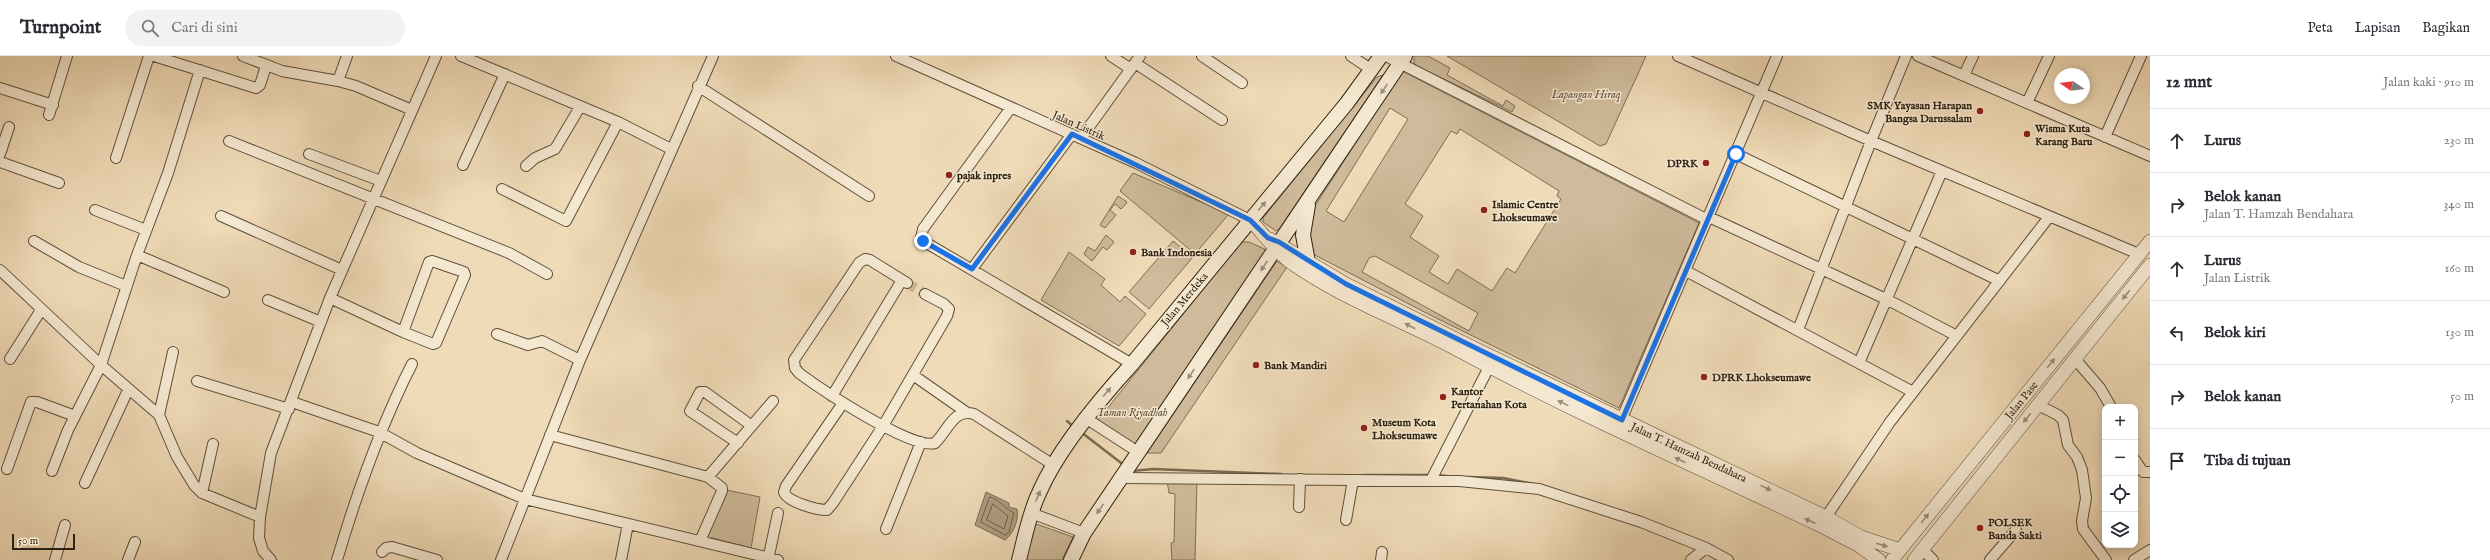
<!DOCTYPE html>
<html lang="id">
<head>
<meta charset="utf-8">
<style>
	body { margin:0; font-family:"IM FELL English",serif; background:#f2f2f3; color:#2b2b33 }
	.controls { position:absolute; right:12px; bottom:12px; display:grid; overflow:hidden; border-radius:8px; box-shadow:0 2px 10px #0003 }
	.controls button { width:36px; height:36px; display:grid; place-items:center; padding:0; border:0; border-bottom:1px solid #e1e1e2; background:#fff; color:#2b2b33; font:20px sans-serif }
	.compass { position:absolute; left:2054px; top:12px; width:36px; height:36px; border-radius:50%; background:#fff; box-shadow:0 2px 10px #0003; rotate:283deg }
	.scale { position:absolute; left:12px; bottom:10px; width:63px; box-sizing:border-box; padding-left:4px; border:2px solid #2d2110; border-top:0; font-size:11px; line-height:14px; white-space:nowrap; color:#2d2110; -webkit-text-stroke:3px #f5e8d1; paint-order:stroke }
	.stop { position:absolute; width:12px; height:12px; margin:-9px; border:3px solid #1a73e8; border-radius:50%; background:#fff }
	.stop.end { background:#1a73e8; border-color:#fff; box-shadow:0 1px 4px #0008 }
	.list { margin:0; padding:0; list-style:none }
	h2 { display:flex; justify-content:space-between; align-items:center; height:52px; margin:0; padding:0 16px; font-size:17px }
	h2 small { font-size:13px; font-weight:400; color:#7c7c81 }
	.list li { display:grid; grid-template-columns:26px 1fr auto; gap:12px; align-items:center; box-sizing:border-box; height:64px; padding:0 16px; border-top:1px solid #e1e1e2 }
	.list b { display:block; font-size:15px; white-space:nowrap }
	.list p { margin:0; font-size:13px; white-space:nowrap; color:#7c7c81 }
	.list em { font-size:13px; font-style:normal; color:#7c7c81 }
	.icon { flex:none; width:22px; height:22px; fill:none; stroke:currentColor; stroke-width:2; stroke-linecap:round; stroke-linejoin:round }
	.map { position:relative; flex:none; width:2150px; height:504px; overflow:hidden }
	header { display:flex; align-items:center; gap:24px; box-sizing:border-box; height:56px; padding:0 20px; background:#fff; border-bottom:1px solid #e1e1e2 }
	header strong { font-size:19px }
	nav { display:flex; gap:22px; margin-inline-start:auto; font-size:14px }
	.search { width:280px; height:36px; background:#f2f2f3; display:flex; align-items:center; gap:10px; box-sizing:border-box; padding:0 14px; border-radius:22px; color:#7c7c81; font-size:15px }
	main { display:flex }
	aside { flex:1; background:#fff }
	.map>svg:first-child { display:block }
</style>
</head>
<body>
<header>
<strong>Turnpoint</strong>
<div class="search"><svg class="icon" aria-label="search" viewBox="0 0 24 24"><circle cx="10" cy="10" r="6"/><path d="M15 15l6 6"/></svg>Cari di sini</div>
<nav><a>Peta</a><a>Lapisan</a><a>Bagikan</a></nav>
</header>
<main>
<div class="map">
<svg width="2150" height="504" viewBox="0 0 2150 504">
	<rect width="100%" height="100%" fill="#f0dbb8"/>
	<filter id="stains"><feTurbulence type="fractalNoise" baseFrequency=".005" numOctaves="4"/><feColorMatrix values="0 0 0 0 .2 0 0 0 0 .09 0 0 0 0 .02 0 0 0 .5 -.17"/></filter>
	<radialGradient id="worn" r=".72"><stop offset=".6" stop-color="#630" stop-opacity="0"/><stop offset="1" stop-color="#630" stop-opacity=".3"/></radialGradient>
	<!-- green -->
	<path fill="#cfbb9b" stroke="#7e6e56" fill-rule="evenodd" d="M1414,0H1428L1450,12L1447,19L1503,50L1506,44L1515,50L1512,56L1417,10L1414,7Z
		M1447,0H1646L1606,88L1600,90Z
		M1402,15L1699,167L1619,352L1432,260L1311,197C1306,181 1308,165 1315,150ZM1390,52L1408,63L1344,166L1326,155ZM1460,73L1559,135L1557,140L1561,143L1515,217L1507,212L1492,235L1457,213L1448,228L1429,216L1439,200L1410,181L1423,160L1405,148L1451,75L1457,78ZM1375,200L1478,257L1469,275L1362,216L1369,202Z
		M1383,19L1279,173L1276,175L1263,166V162L1377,21Z
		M1133,117L1227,157L1228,159L1195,198L1120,135Z
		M1118,140L1127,146L1126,148L1121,153L1115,148L1110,154L1116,159L1105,172L1100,169Z
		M1106,179L1114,186L1107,194L1103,191L1092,205L1084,198L1088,191L1095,195Z
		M1173,185L1193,201L1149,253L1129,236Z
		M1241,186H1249L1273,197L1136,389L1098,364Z
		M1069,196L1105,223L1101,229L1120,246L1125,240L1146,258L1119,290L1041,244Z
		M1277,205L1287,211L1161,397H1147Z
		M1167,425H1197L1195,504H1172L1171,487L1174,486L1175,438L1169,437Z
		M726,434L760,441L751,492L705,480Z
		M1036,468L1073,481L1062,504H1025L1033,472Z"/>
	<!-- water -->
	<path fill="#ae9c7f" stroke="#7a6b53" d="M986,436L1009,447V451L1017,453C1019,464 1014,477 1005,484L975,469Z"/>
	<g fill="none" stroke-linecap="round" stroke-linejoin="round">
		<!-- shore -->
		<path stroke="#6e5e48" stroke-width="1" d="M990,441C1001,445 1005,452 1014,457L1009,476L1005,479L981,466Z
			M993,448L1008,460L1004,473L987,464Z"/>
		<!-- stream -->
		<path stroke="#7a6b53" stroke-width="2.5" d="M1067,365L1074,371
			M1081,376L1125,410
			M1132,415L1153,413L1281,418
			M1364,419H1431
			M1436,419L1447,420
			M1468,421L1503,422L1534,428"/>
		<!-- minor-tunnel -->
		<path stroke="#c9b696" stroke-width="10" stroke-dasharray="10 5" stroke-linecap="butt" d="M907,227L925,238"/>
		<defs>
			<path id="minor" d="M154,0L256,32L260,29L266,10
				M243,0L282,15L338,25
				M347,0L338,25L356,30L412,54
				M461,0L618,66L671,93
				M896,0L1136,107L1250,164
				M1111,0L1131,13
				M1202,0L1242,27
				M1351,0L1372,14
				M1386,0L1708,164
				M1678,0L1871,85L2139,198
				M1918,0L2150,100
				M1135,7L1222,64
				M1964,19L1973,0
				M698,30L869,140
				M0,32L53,49
				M2027,47L2049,0
				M1010,53L923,173L921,182L923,185L1132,308
				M49,59L67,0
				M2105,81L2141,0
				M1081,82L1140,0
				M229,85L509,197L547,218
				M0,98L9,71
				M309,98L381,125
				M1736,98L2000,225
				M116,102L149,0
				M0,106L59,127
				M463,109L505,18
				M526,110L535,102L555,93L580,51
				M502,133L566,165L618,66
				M95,154L146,174
				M221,160L342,214
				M1709,161L1886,243L1957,280
				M34,185L79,211L126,230
				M137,199L224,236
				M432,205L464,216L465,219L436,287L433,288L403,276L429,206Z
				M972,213L1072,78
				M0,214L101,309L159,359L177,401L194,429L202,437L260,461
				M1686,215L1913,336
				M907,227L870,204L865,203L859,207L794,304L795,312L799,317C819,332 913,395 935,387C948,375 953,352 974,358L1055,410
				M330,242L403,276
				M268,244L321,266
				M1798,274L1871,85L1906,0
				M497,278L528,289L542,285L580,304
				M10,303L41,254
				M2075,303L2100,332L2111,351
				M1859,307L1942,115
				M913,319L966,356
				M197,325L289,353
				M832,340L902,224
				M292,346L379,376L417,397L525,443L778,504
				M843,347L786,430L784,436C787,446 817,454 827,454L833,447L883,370L947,260L949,253L944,248L925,238
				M2038,349L2058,359L2063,364L2068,389L2077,401L2082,414L2086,442L2082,465L2083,473L2106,504
				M159,359L173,296
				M1087,363L1138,396
				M1619,369L1777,0
				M550,379L708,421L722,432V435L700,485
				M738,387L690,355L700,336H705L752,370
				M2135,404L2143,416H2150
				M7,413L31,346H37L75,360
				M52,415L68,374L101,309L137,199L168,117L200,14
				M708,421L773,345
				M1121,422L1459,425L1539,433L1641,466L1706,492L1728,504
				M1431,424L1489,311
				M85,427L128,334
				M202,437L213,388
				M1299,451L1300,423
				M1031,457L1084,477
				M1826,461L1890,366L2049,161
				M1346,464L1353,424
				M886,473L921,386
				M1922,493L1933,504
				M382,496L386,492L392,491L437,504
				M55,504L65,469
				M128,504L135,486
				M271,504L263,495L259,482L260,461L271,397L330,242L436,0
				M337,504C357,436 380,371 412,308
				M501,504L580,304L713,0
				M621,504L628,468
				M768,504L778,457
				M1381,504L1382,496
				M1691,504L1706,492
				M1990,504L2016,474
				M2134,504L2150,494"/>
			<path id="tertiary" d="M1250,164C1265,179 1275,196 1293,208C1343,243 1404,265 1458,294C1575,357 1698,411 1819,469L1858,489L1879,504
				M1270,183L1346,228L1480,295L1826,461L1861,481L1900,494
				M1892,504L2150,185
				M1914,504L2150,209"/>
			<path id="secondary" d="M1308,149L1303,179L1308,206
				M1019,504C1025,481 1029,458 1039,437C1057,395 1101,342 1132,308L1347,47L1381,0
				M1071,504L1084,477L1405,0"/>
		</defs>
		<!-- minor casing -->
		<use href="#minor" stroke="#5e503a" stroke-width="12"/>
		<!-- tertiary casing -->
		<use href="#tertiary" stroke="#5e503a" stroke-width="14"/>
		<!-- secondary casing -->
		<use href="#secondary" stroke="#2d2110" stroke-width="16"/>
		<!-- minor -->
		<use href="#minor" stroke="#f5e8d1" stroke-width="10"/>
		<!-- tertiary -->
		<use href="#tertiary" stroke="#f5e8d1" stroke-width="13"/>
		<!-- secondary -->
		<use href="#secondary" stroke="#f5e8d1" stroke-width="14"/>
	</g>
	<!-- one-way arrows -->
	<defs><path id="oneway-solid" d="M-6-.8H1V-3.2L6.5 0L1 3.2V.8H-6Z"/></defs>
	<g fill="#9b8e7a">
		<use href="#oneway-solid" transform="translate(1384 33) rotate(124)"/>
		<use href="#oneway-solid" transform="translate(1262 150) rotate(-50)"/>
		<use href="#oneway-solid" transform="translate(1264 210) rotate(124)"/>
		<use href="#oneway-solid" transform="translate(2126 239) rotate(128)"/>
		<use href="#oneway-solid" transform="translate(1410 270) rotate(-153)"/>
		<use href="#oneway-solid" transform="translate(2051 307) rotate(-51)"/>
		<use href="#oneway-solid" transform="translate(1191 318) rotate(124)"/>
		<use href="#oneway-solid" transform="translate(1107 336) rotate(-50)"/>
		<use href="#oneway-solid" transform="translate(1563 347) rotate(-154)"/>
		<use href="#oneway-solid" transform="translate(2027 362) rotate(129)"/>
		<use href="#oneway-solid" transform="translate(1680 404) rotate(-155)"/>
		<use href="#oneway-solid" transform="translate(1766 432) rotate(26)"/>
		<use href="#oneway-solid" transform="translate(1038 440) rotate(-67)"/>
		<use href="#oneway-solid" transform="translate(1100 453) rotate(124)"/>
		<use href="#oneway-solid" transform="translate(1925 462) rotate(-52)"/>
		<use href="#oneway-solid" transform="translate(1810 465) rotate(-155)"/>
		<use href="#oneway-solid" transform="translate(1882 489) rotate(17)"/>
	</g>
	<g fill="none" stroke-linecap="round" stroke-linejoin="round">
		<!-- route -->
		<path stroke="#1a73e8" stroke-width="5" d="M923,185L972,213L1072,78L1250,164L1268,182L1279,186L1346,228L1622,364L1736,98"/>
	</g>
	<!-- markers -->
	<g fill="#8f2418" stroke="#f5e8d1" stroke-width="1.5">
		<circle cx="1980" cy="55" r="4"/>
		<circle cx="2027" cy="78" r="4"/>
		<circle cx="1706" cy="107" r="4"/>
		<circle cx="949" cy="119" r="4"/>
		<circle cx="1484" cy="154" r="4"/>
		<circle cx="1133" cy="196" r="4"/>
		<circle cx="1256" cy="309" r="4"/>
		<circle cx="1704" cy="321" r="4"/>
		<circle cx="1443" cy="341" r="4"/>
		<circle cx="1364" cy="372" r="4"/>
		<circle cx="1980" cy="472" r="4"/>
	</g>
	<g text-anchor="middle" stroke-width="3" stroke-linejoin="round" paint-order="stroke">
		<!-- park labels -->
		<g font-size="11" font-style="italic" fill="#5e4f3a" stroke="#f5e8d1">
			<text x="1586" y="42">Lapangan Hiraq</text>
			<text x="1132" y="360">Taman Riyadhah</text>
		</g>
		<!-- poi labels -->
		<g font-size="11" font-weight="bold" fill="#2d2110" stroke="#f5e8d1" text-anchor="start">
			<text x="1972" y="53" text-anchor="end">SMK Yayasan Harapan<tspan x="1972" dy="13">Bangsa Darussalam</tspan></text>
			<text x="2035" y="76">Wisma Kuta<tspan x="2035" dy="13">Karang Baru</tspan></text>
			<text x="1698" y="111" text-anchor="end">DPRK</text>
			<text x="957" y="123">pajak inpres</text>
			<text x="1492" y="152">Islamic Centre<tspan x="1492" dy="13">Lhokseumawe</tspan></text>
			<text x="1141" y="200">Bank Indonesia</text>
			<text x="1264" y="313">Bank Mandiri</text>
			<text x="1712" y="325">DPRK Lhokseumawe</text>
			<text x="1451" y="339">Kantor<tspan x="1451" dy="13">Pertanahan Kota</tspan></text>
			<text x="1372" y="370">Museum Kota<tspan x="1372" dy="13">Lhokseumawe</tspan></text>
			<text x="1988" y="470">POLSEK<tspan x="1988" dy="13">Banda Sakti</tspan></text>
		</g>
		<!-- street labels -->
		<g font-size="11" fill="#2d2110" stroke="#f5e8d1">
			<text transform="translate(1079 69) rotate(24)" y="4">Jalan Listrik</text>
			<text transform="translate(1184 243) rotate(-50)" y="4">Jalan Merdeka</text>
			<text transform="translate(2021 344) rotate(-51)" y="4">Jalan Pase</text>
			<text transform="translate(1689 396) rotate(25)" y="4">Jalan T. Hamzah Bendahara</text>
		</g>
	</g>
	<rect width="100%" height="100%" filter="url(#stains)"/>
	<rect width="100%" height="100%" fill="url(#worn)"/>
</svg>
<div class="controls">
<button>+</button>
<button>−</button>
<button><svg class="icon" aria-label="locate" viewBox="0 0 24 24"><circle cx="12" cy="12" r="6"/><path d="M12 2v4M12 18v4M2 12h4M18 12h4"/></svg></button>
<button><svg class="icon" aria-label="layers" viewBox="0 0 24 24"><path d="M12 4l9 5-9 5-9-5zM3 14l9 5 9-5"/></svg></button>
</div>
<svg class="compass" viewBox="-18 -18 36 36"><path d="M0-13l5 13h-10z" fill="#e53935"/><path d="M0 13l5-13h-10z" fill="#7c7c81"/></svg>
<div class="scale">50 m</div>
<div class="stop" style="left:1736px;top:98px"></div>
<div class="stop end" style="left:923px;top:185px"></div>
</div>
<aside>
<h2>12 mnt<small>Jalan kaki · 910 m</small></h2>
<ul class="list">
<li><svg class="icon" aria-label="ahead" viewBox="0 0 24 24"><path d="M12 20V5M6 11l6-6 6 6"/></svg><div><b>Lurus</b></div><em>230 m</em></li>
<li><svg class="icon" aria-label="right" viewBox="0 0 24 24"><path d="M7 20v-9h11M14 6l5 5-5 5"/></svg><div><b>Belok kanan</b><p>Jalan T. Hamzah Bendahara</p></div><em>340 m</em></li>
<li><svg class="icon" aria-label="ahead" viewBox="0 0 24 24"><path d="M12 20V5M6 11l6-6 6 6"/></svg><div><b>Lurus</b><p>Jalan Listrik</p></div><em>160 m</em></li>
<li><svg class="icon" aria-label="left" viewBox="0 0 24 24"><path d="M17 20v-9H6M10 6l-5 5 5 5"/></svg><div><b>Belok kiri</b></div><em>130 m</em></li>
<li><svg class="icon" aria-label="right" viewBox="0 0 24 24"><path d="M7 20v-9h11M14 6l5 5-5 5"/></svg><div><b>Belok kanan</b></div><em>50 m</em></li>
<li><svg class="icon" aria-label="arrive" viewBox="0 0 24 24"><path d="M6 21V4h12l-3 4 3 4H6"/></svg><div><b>Tiba di tujuan</b></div></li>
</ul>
</aside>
</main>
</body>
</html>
